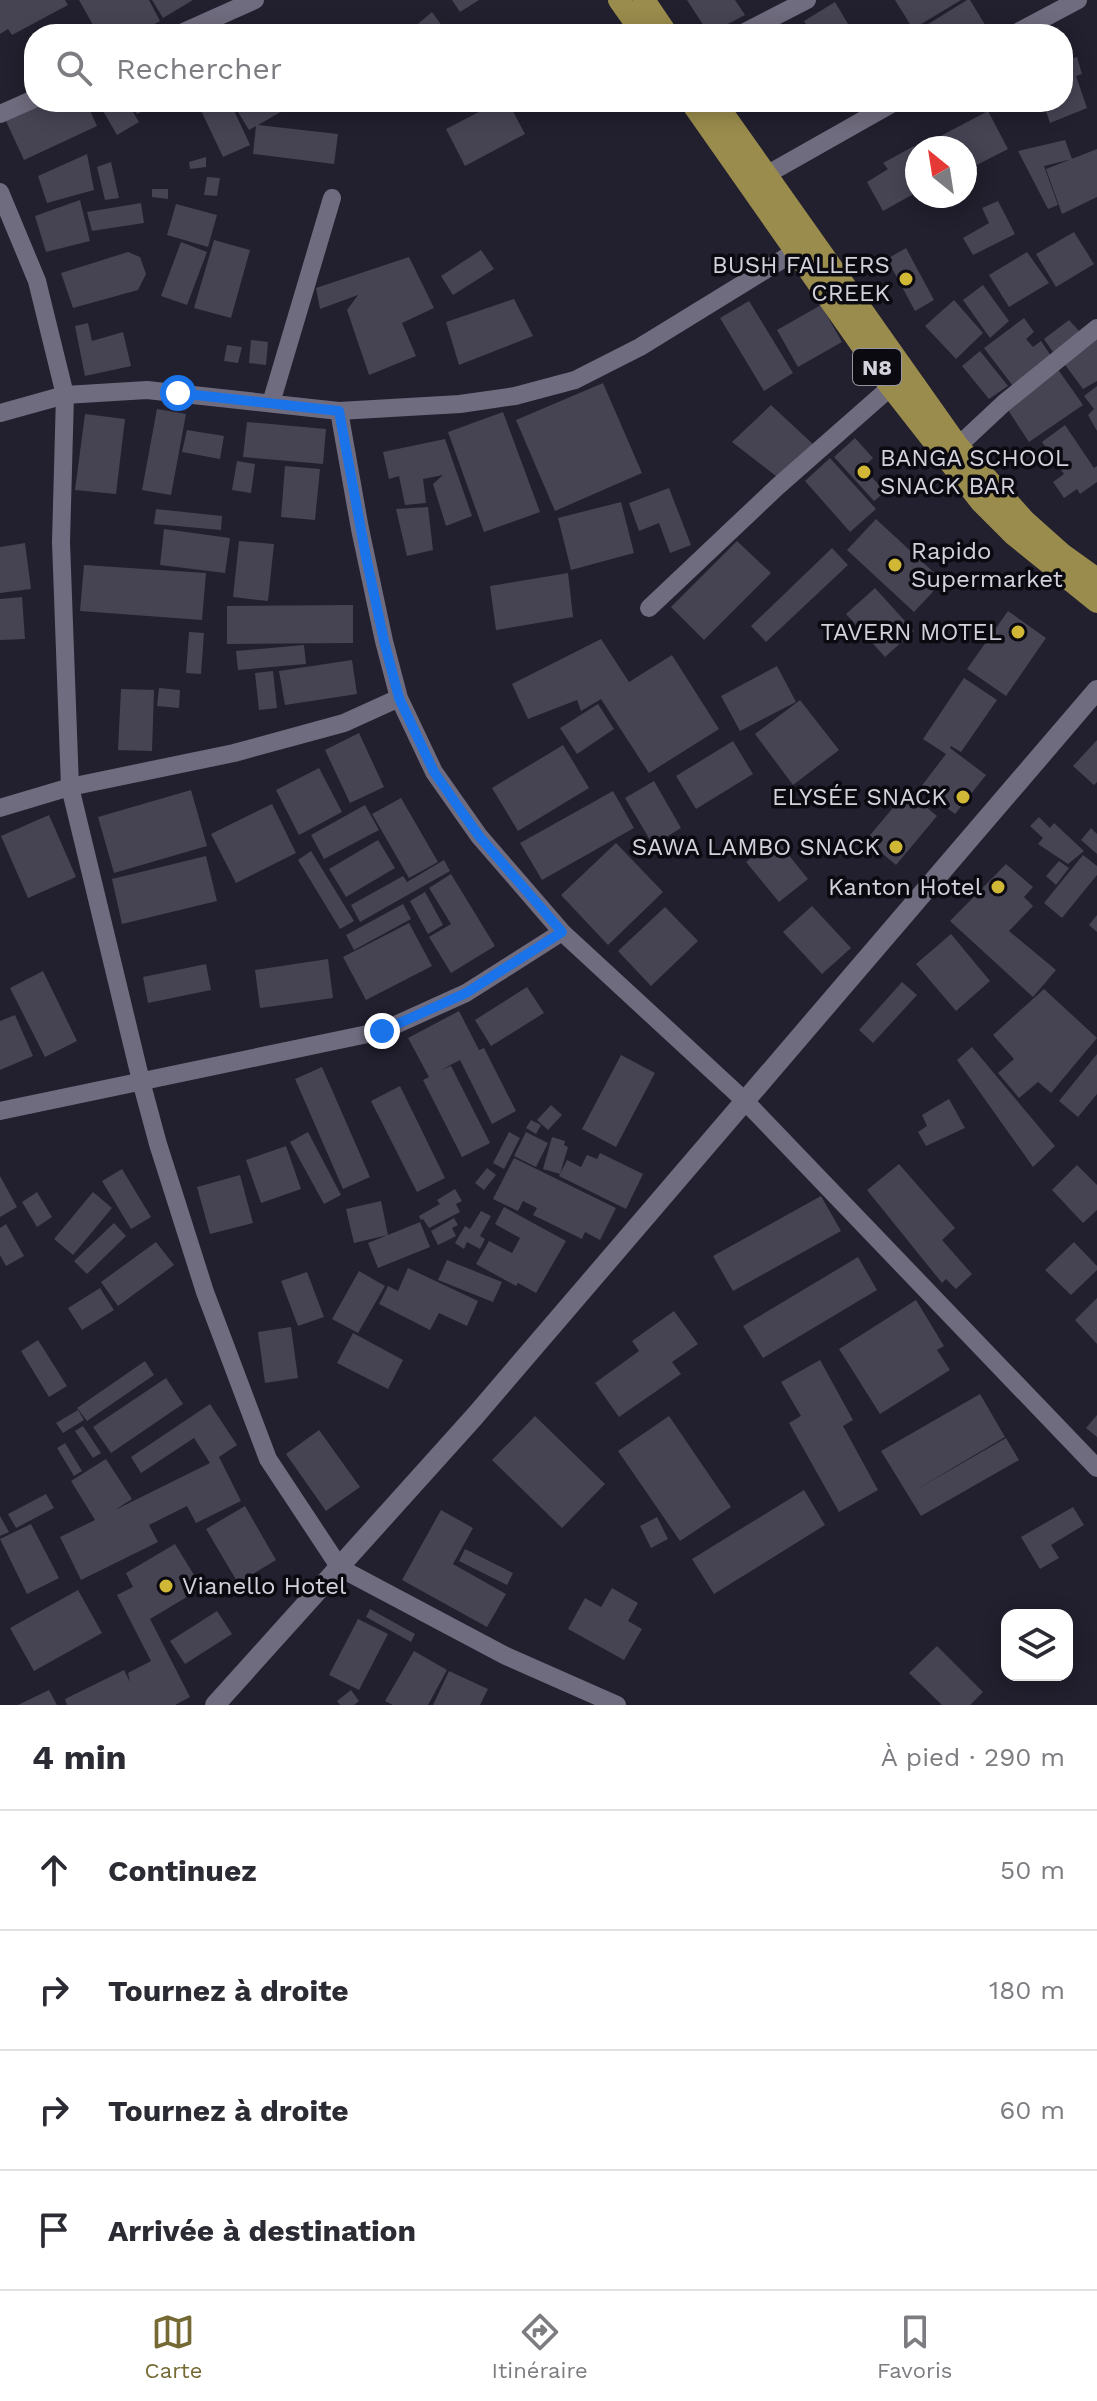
<!DOCTYPE html>
<html lang="fr">
<head>
<meta charset="utf-8">
<style>
	body { margin:0; font-family:"Work Sans",sans-serif; background:#f7f7f7; color:#2b2b33 }
	.controls { position:absolute; right:24px; bottom:24px; display:grid; overflow:hidden; border-radius:16px; box-shadow:0 4px 20px #0003 }
	.controls button { width:72px; height:72px; display:grid; place-items:center; padding:0; border:0; border-bottom:2px solid #e1e1e2; background:#fff; color:#2b2b33; font:40px sans-serif }
	.compass { position:absolute; left:905px; top:136px; width:72px; height:72px; border-radius:50%; background:#fff; box-shadow:0 4px 20px #0003; rotate:330deg }
	.stop { position:absolute; width:24px; height:24px; margin:-18px; border:6px solid #1a73e8; border-radius:50%; background:#fff }
	.stop.end { background:#1a73e8; border-color:#fff; box-shadow:0 2px 8px #0008 }
	.list { margin:0; padding:0; list-style:none }
	h2 { display:flex; justify-content:space-between; align-items:center; height:104px; margin:0; padding:0 32px; font-size:34px }
	h2 small { font-size:26px; font-weight:400; color:#7c7c81 }
	.list li { display:grid; grid-template-columns:52px 1fr auto; gap:24px; align-items:center; box-sizing:border-box; height:120px; padding:0 32px; border-top:2px solid #e1e1e2 }
	.list b { display:block; font-size:30px; white-space:nowrap }
	.list em { font-size:26px; font-style:normal; color:#7c7c81 }
	.icon { flex:none; width:44px; height:44px; fill:none; stroke:currentColor; stroke-width:2; stroke-linecap:round; stroke-linejoin:round }
	.map { position:relative; flex:none; width:1097px; height:1705px; overflow:hidden }
	.search { position:absolute; background:#fff; box-shadow:0 4px 20px #0003; left:24px; right:24px; top:24px; height:88px; display:flex; align-items:center; gap:20px; box-sizing:border-box; padding:0 28px; border-radius:32px; color:#7c7c81; font-size:30px }
	.sheet { height:584px; background:#fff }
	nav { display:flex; justify-content:space-around; align-items:center; box-sizing:border-box; height:112px; border-top:2px solid #e1e1e2; background:#fff; font-size:22px; color:#7c7c81 }
	nav a { display:grid; justify-items:center; gap:4px }
	nav .on { color:#756a34 }
	.map>svg:first-child { display:block }
</style>
</head>
<body>
<div class="map">
<svg width="1097" height="1705" viewBox="0 0 1097 1705">
	<rect width="100%" height="100%" fill="#221f2e"/>
	<!-- building -->
	<path fill="#464353" d="M0,0H65L68,5L12,35L8,29L0,34Z
		M79,0H149L160,21L137,34H98Z
		M152,0H193L163,18Z
		M452,0H479L460,12Z
		M687,0H735L745,15L709,34Z
		M895,0H961L913,29Z
		M967,0H970L987,28L978,34H919L917,31Z
		M835,2L854,34H812L804,21Z
		M432,12L448,34H406Z
		M1058,27L1061,34H1041Z
		M1063,41L1070,59L1077,57L1082,74L1076,76L1087,108L1050,123L1043,102H1063Z
		M41,102H86L97,126L24,160L5,119Z
		M98,102H127L139,122L117,135Z
		M131,102H161L137,114Z
		M197,102H230L250,145L223,157Z
		M232,102H298L258,125L338,134L334,164L253,154L256,126L249,130Z
		M498,102H508L525,134L465,166L446,129Z
		M572,102H593L578,111Z
		M852,102H872L857,111Z
		M988,111L1008,149L965,171V148H937L933,140Z
		M1065,140L1072,159L1044,166L1058,205L1048,209L1018,151Z
		M914,146L917,149V192L883,211L867,182L888,169L883,163Z
		M1097,149V197L1062,214L1046,169Z
		M87,154L94,190L47,203L38,176Z
		M206,157V167L190,169L189,162Z
		M111,162L119,198L105,200L97,167Z
		M207,177L220,178L217,196L204,195Z
		M152,189H168V199L152,197Z
		M80,200L90,241L46,252L35,216Z
		M998,201L1015,234L973,255L963,238L989,223L982,208Z
		M141,203L144,223L92,231L87,212Z
		M176,204L217,215L208,247L167,235Z
		M1074,232L1094,264L1056,287L1036,254Z
		M214,240L250,250L231,318L194,308Z
		M181,242L207,252L187,305L161,296Z
		M906,248L934,300L915,311L887,259Z
		M481,250L494,269L453,295L441,276Z
		M128,252L140,257L146,274L138,290L73,308L61,273Z
		M1027,252L1049,283L1009,307L989,275Z
		M409,257L434,308L402,323L416,356L369,375L347,310L358,295L320,309L316,288Z
		M983,285L1009,321L990,338L963,300Z
		M514,299L533,336L459,365L446,322Z
		M954,300L983,333L956,359L925,326Z
		M749,301L793,373L764,391L720,318Z
		M821,305L842,342L798,367L777,330Z
		M1024,318L1034,332L1026,339L1033,347L1041,341L1051,356L1013,386L984,348Z
		M1069,320L1080,332L1053,352L1044,339Z
		M88,323L92,341L123,332L131,366L85,376L75,326Z
		M1097,332V381L1083,389L1060,358Z
		M251,340L268,342L266,365L249,363Z
		M227,345L242,347L238,363L224,361Z
		M980,351L1008,386L989,399L962,366Z
		M1057,368L1083,405L1029,442L1004,404Z
		M603,383L642,473L555,511L516,420Z
		M1097,386V431L1088,415L1094,409L1084,396Z
		M771,405L815,446L780,479L732,442Z
		M157,409L186,414L171,495L142,490Z
		M503,412L540,512L484,532L448,432Z
		M85,414L125,419L116,494L75,490Z
		M247,422L326,429L323,464L243,457Z
		M1065,425L1094,468L1097,466V482L1080,494L1077,489L1064,498L1053,482L1064,474L1042,442Z
		M187,430L224,436L220,459L182,452Z
		M855,438L873,458L863,467L885,492L874,501L834,457Z
		M445,439L472,516L446,526L433,484L443,475L423,479L426,503L405,505L399,476L389,479L383,452Z
		M830,458L876,509L850,532L805,481Z
		M237,461L255,464L251,493L232,490Z
		M285,466L320,469L315,520L281,517Z
		M669,488L691,545L670,553L659,523L639,531L629,503Z
		M621,502L634,553L571,570L558,518Z
		M428,507L433,550L407,556L396,509Z
		M156,509L222,516L221,530L154,524Z
		M876,519L943,581L914,612L847,550Z
		M164,529L230,538L225,573L160,565Z
		M239,541L274,544L268,601L233,597Z
		M737,541L771,573L704,640L671,607Z
		M25,543L31,589L0,593V547Z
		M832,548L848,565L766,642L751,626Z
		M84,565L206,573L202,620L80,611Z
		M568,573L573,617L496,630L490,586Z
		M875,588L914,631L885,657L846,614Z
		M22,597L25,639L0,640V599Z
		M353,605V643L227,644V606Z
		M1008,611L1046,638L1006,696L967,669Z
		M189,632L204,633L201,674L186,673Z
		M601,639L629,682L672,655L719,729L649,773L601,699L581,711L577,700L528,719L512,684Z
		M304,645L306,664L238,670L236,651Z
		M352,660L357,694L285,705L279,671Z
		M777,666L796,702L740,731L721,696Z
		M273,671L277,708L259,710L255,673Z
		M964,678L997,700L961,752L951,746L950,748L986,775L955,814L920,788L946,754L923,739Z
		M159,688L180,690L179,708L157,706Z
		M121,689L154,690L152,751L118,750Z
		M800,700L839,750L793,785L755,734Z
		M598,704L614,729L577,754L560,728Z
		M359,733L384,787L350,803L325,750Z
		M1097,740V782L1094,785L1073,766Z
		M733,741L753,774L696,809L676,776Z
		M563,745L589,788L518,831L492,788Z
		M319,768L342,812L299,835L276,790Z
		M654,781L681,828L653,845L625,798Z
		M191,790L207,846L114,873L98,817Z
		M613,791L634,828L542,880L520,843Z
		M907,791L937,816L896,865L866,840Z
		M401,798L438,862L409,878L372,814Z
		M272,804L296,853L236,883L211,834Z
		M365,805L379,830L324,859L311,835Z
		M49,815L76,877L28,898L1,836Z
		M1039,817L1050,828L1054,823L1084,851L1068,864L1038,844L1043,838L1030,826Z
		M1091,828L1097,834V854L1081,840Z
		M775,838L808,879L779,902L746,862Z
		M378,840L395,868L346,897L329,869Z
		M616,843L663,892L608,945L561,895Z
		M311,851L354,921L340,929L298,860Z
		M1083,855L1097,866V875L1062,918L1044,903Z
		M206,856L217,901L122,924L112,879Z
		M444,860L450,871L360,922L351,905L403,876L407,882Z
		M1059,861L1069,868L1056,885L1046,876Z
		M1006,864L1033,887L1024,897L1033,906L1009,931L1056,970L1033,997L950,921Z
		M451,874L495,946L451,973L429,937L451,924L429,888Z
		M425,892L443,925L428,934L410,901Z
		M403,904L411,919L354,950L346,935Z
		M812,906L851,948L822,974L783,932Z
		M665,907L698,941L651,986L618,951Z
		M1097,915V932L1089,925Z
		M409,923L432,966L366,1000L343,957Z
		M951,934L990,981L956,1011L916,964Z
		M328,959L333,998L260,1008L255,970Z
		M206,964L211,990L148,1003L143,977Z
		M43,971L77,1041L45,1057L10,988Z
		M902,982L917,995L873,1043L859,1030Z
		M527,987L544,1013L491,1046L475,1020Z
		M1044,989L1097,1038L1051,1093L1038,1082L1019,1098L998,1073L1014,1059L993,1035Z
		M459,1011L479,1050L484,1048L516,1111L492,1124L460,1060L441,1070L451,1066L490,1143L462,1157L423,1080L429,1077L408,1038Z
		M15,1015L33,1056L0,1070V1021Z
		M972,1047L1055,1146L1033,1167L957,1060Z
		M1097,1054V1094L1078,1117L1059,1101Z
		M621,1055L655,1073L616,1147L582,1129Z
		M322,1067L370,1177L343,1189L295,1079Z
		M400,1086L445,1178L417,1192L371,1101Z
		M949,1099L965,1128L926,1146L918,1132L927,1126L922,1115Z
		M551,1105L562,1115L548,1130L537,1120Z
		M531,1120L541,1125L536,1134L526,1128Z
		M308,1132L341,1195L324,1204L290,1142Z
		M509,1132L520,1138L504,1169L493,1163Z
		M526,1132L548,1143L536,1167L514,1156Z
		M552,1137L565,1141L564,1145L568,1147L560,1174L543,1169Z
		M286,1146L301,1189L261,1203L246,1160Z
		M600,1153L643,1174L626,1209L559,1176L567,1160L581,1167L587,1155L597,1159Z
		M514,1158L616,1208L600,1240L585,1232L582,1239L533,1215L537,1208L523,1201L518,1211L493,1199Z
		M899,1164L955,1228L942,1240L972,1274L956,1289L946,1279L942,1283L867,1190Z
		M1077,1165L1097,1185V1210L1083,1223L1052,1190Z
		M487,1168L496,1175L484,1190L475,1183Z
		M122,1169L151,1217L131,1229L102,1181Z
		M240,1175L253,1223L210,1234L197,1187Z
		M0,1176L17,1207L0,1217Z
		M455,1189L462,1201L456,1204L460,1212L429,1228L423,1219L421,1220L419,1216L440,1204L437,1200Z
		M37,1192L52,1217L37,1227L22,1202Z
		M93,1192L112,1208L73,1255L54,1239Z
		M821,1196L841,1231L733,1291L713,1256Z
		M381,1201L388,1235L354,1243L346,1209Z
		M504,1207L566,1241L536,1293L518,1283L516,1286L476,1264L489,1241L512,1253L520,1238L495,1224Z
		M481,1211L491,1216L480,1236L485,1239L480,1249L467,1242L464,1249L455,1243L465,1226L470,1229Z
		M454,1218L458,1225L452,1228L456,1236L438,1245L431,1231Z
		M420,1222L430,1247L378,1268L368,1243Z
		M114,1223L126,1236L87,1274L74,1261Z
		M6,1224L24,1256L6,1266L0,1255V1228Z
		M156,1242L174,1265L118,1306L101,1282Z
		M1074,1242L1097,1266V1270L1071,1295L1045,1270Z
		M858,1257L877,1290L763,1358L743,1326Z
		M447,1260L502,1282L493,1302L438,1280Z
		M408,1268L478,1301L467,1326L439,1313L430,1330L379,1304L388,1286L398,1291Z
		M359,1271L385,1286L358,1333L332,1319Z
		M307,1272L324,1317L298,1326L281,1281Z
		M100,1288L114,1310L82,1330L68,1308Z
		M1097,1298V1344L1075,1320Z
		M916,1300L944,1346L937,1350L950,1370L880,1414L839,1349Z
		M674,1311L698,1344L672,1362L681,1374L619,1417L595,1383L639,1351L632,1341Z
		M291,1327L298,1378L265,1383L258,1332Z
		M353,1333L403,1360L388,1389L337,1363Z
		M38,1340L67,1386L49,1397L21,1351Z
		M820,1360L853,1420L843,1426L878,1490L839,1512L789,1423L801,1416L781,1382Z
		M145,1361L154,1375L87,1421L77,1408Z
		M166,1378L183,1404L111,1453L93,1427Z
		M980,1394L1005,1437L912,1492L1006,1438L1019,1460L921,1516L881,1451Z
		M210,1404L237,1445L219,1457L241,1501L196,1523L187,1506L149,1525L158,1542L81,1580L60,1537L95,1520L71,1481L106,1459L132,1499L115,1510L210,1463L194,1438L141,1473L131,1457Z
		M78,1410L84,1420L63,1433L56,1423Z
		M1097,1415V1437L1086,1428Z
		M535,1416L605,1484L562,1528L492,1460Z
		M669,1416L731,1507L680,1541L618,1451Z
		M83,1426L101,1453L93,1458L75,1431Z
		M319,1430L360,1487L326,1511L286,1454Z
		M65,1443L82,1471L74,1476L57,1448Z
		M804,1490L825,1525L714,1594L692,1559Z
		M46,1494L54,1508L16,1528L8,1514Z
		M245,1506L276,1560L238,1583L206,1529Z
		M1073,1507L1084,1525L1051,1545L1059,1558L1040,1569L1021,1537Z
		M441,1510L473,1528L453,1564L506,1594L487,1627L402,1580Z
		M0,1516L9,1532L0,1536Z
		M657,1517L668,1539L651,1548L640,1526Z
		M31,1524L59,1578L27,1594L0,1539Z
		M175,1544L202,1588L150,1619L190,1697L175,1705H67L65,1699L124,1670L130,1682L128,1673L151,1661L117,1595L133,1587L126,1573Z
		M465,1549L513,1573L507,1585L459,1561Z
		M612,1588L638,1603L628,1621L642,1629L624,1660L568,1629L585,1598L601,1607Z
		M78,1590L102,1633L34,1671L10,1628Z
		M370,1609L415,1634L411,1642L366,1617Z
		M217,1611L232,1634L185,1664L170,1641Z
		M358,1619L388,1634L359,1690L329,1675Z
		M937,1646L983,1692L970,1705H942L909,1673Z
		M414,1651L447,1670L428,1705H393L385,1701Z
		M449,1671L488,1689L480,1705H433Z
		M49,1690L57,1705H18Z
		M351,1690L359,1701L354,1705H340L337,1701Z"/>
	<g fill="none" stroke-linecap="round" stroke-linejoin="round">
		<!-- minor -->
		<path stroke="#706c7f" stroke-width="18" d="M179,34L255,0
			M741,34L807,0
			M1014,34L1078,0
			M0,114L34,99
			M766,175L895,102
			M0,192L37,281L65,395L61,542L70,787L141,1081L158,1144L205,1292L268,1459L340,1568L506,1656L617,1705
			M271,403L332,198
			M339,411L360,529L384,641L399,698L434,772L479,836L562,932L745,1101L1097,1468
			M0,413L65,395L147,390L339,411L460,404L515,396L575,380L640,347L806,245
			M958,446L1004,403L1097,328
			M649,608L777,487L901,378
			M0,808L70,787L234,753L344,723L399,698
			M0,1111L382,1031L466,993L562,932"/>
		<!-- tertiary -->
		<path stroke="#706c7f" stroke-width="20" d="M215,1705L475,1416L1097,690"/>
		<!-- trunk -->
		<path stroke="#9a8c4c" stroke-width="22" d="M619,0L643,34
			M644,0L667,34
			M691,102L890,386L981,502L1014,535L1097,602
			M715,102L958,446L1025,521L1062,554L1097,579"/>
	</g>
	<g fill="none" stroke-linecap="round" stroke-linejoin="round">
		<!-- route -->
		<path stroke="#1a73e8" stroke-width="10" d="M178,393L339,411L366,557L384,641L399,698L434,772L464,815L479,836L562,932L466,993L382,1031"/>
	</g>
	<!-- markers -->
	<g fill="#d0b736" stroke="#0c0a11" stroke-width="3">
		<circle cx="906" cy="279" r="8"/>
		<circle cx="864" cy="472" r="8"/>
		<circle cx="895" cy="565" r="8"/>
		<circle cx="1018" cy="632" r="8"/>
		<circle cx="963" cy="797" r="8"/>
		<circle cx="896" cy="847" r="8"/>
		<circle cx="998" cy="887" r="8"/>
		<circle cx="166" cy="1586" r="8"/>
	</g>
	<g text-anchor="middle" stroke-width="7" stroke-linejoin="round" paint-order="stroke">
		<!-- shield labels -->
		<rect fill="#0c0a11" stroke="#97959f" stroke-width="2" x="853" y="349" width="48" height="36" rx="6"/>
		<g font-size="22" font-weight="bold" fill="#d3d1dc">
			<text x="877" y="375">N8</text>
		</g>
		<!-- poi labels -->
		<g font-size="24" fill="#d3d1dc" stroke="#0c0a11" text-anchor="end">
			<text x="890" y="273">BUSH FALLERS<tspan x="890" dy="28">CREEK</tspan></text>
			<text x="880" y="466" text-anchor="start">BANGA SCHOOL<tspan x="880" dy="28">SNACK BAR</tspan></text>
			<text x="911" y="559" text-anchor="start">Rapido<tspan x="911" dy="28">Supermarket</tspan></text>
			<text x="1002" y="640">TAVERN MOTEL</text>
			<text x="947" y="805">ELYSÉE SNACK</text>
			<text x="880" y="855">SAWA LAMBO SNACK</text>
			<text x="982" y="895">Kanton Hotel</text>
			<text x="182" y="1594" text-anchor="start">Vianello Hotel</text>
		</g>
	</g>
</svg>
<div class="controls">
<button><svg class="icon" aria-label="layers" viewBox="0 0 24 24"><path d="M12 4l9 5-9 5-9-5zM3 14l9 5 9-5"/></svg></button>
</div>
<svg class="compass" viewBox="-18 -18 36 36"><path d="M0-13l5 13h-10z" fill="#e53935"/><path d="M0 13l5-13h-10z" fill="#7c7c81"/></svg>
<div class="stop" style="left:178px;top:393px"></div>
<div class="stop end" style="left:382px;top:1031px"></div>
<div class="search"><svg class="icon" aria-label="search" viewBox="0 0 24 24"><circle cx="10" cy="10" r="6"/><path d="M15 15l6 6"/></svg>Rechercher</div>
</div>
<section class="sheet">
<h2>4 min<small>À pied · 290 m</small></h2>
<ul class="list">
<li><svg class="icon" aria-label="ahead" viewBox="0 0 24 24"><path d="M12 20V5M6 11l6-6 6 6"/></svg><div><b>Continuez</b></div><em>50 m</em></li>
<li><svg class="icon" aria-label="right" viewBox="0 0 24 24"><path d="M7 20v-9h11M14 6l5 5-5 5"/></svg><div><b>Tournez à droite</b></div><em>180 m</em></li>
<li><svg class="icon" aria-label="right" viewBox="0 0 24 24"><path d="M7 20v-9h11M14 6l5 5-5 5"/></svg><div><b>Tournez à droite</b></div><em>60 m</em></li>
<li><svg class="icon" aria-label="arrive" viewBox="0 0 24 24"><path d="M6 21V4h12l-3 4 3 4H6"/></svg><div><b>Arrivée à destination</b></div></li>
</ul>
</section>
<nav>
<a class="on"><svg class="icon" aria-label="map" viewBox="0 0 24 24"><path d="M3 6l6-2 6 2 6-2v14l-6 2-6-2-6 2zM9 4v14M15 6v14"/></svg>Carte</a>
<a><svg class="icon" aria-label="directions" viewBox="0 0 24 24"><path d="M12 3l9 9-9 9-9-9zM9 14v-3h6M13 9l2 2-2 2"/></svg>Itinéraire</a>
<a><svg class="icon" aria-label="saved" viewBox="0 0 24 24"><path d="M7 4h10v16l-5-4-5 4z"/></svg>Favoris</a>
</nav>
</body>
</html>
